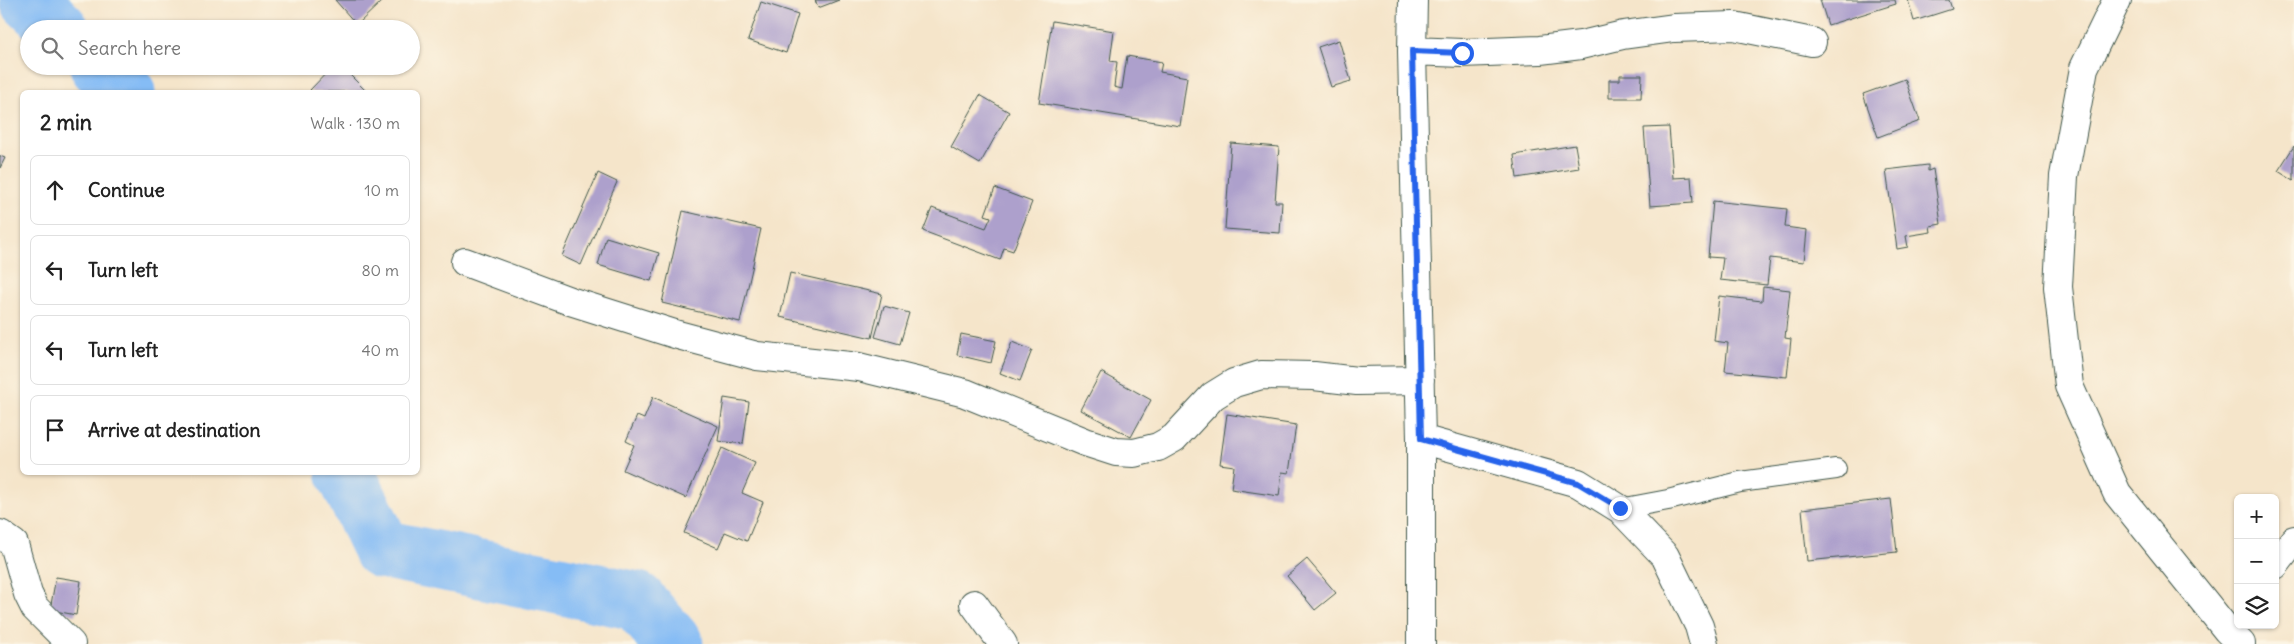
<!DOCTYPE html>
<html lang="en">
<head>
<meta charset="utf-8">
<style>
	body { margin:0; font-family:Delius,sans-serif; background:#f6f6f6; color:#222 }
	.controls { position:absolute; right:15px; bottom:15px; display:grid; overflow:hidden; border-radius:8px; box-shadow:0 1px 4px #0004 }
	.controls button { width:45px; height:45px; display:grid; place-items:center; padding:0; border:0; border-bottom:1px solid #e0e0e0; background:#fff; color:#222; font:25px sans-serif }
	.stop { position:absolute; width:15px; height:15px; margin:-11px; border:4px solid #2563eb; border-radius:50%; background:#fff }
	.stop.end { background:#2563eb; border-color:#fff; box-shadow:0 1px 5px #0008 }
	.list { margin:0; padding:0; list-style:none }
	h2 { display:flex; justify-content:space-between; align-items:center; height:65px; margin:0; padding:0 20px; font-size:21px }
	h2 small { font-size:16px; font-weight:400; color:#767676 }
	.list li { display:grid; grid-template-columns:32px 1fr auto; gap:15px; align-items:center; box-sizing:border-box; height:70px; margin:0 10px 10px; padding:0 10px; border:1px solid #e0e0e0; border-radius:8px }
	.list b { display:block; font-size:19px; white-space:nowrap }
	.list em { font-size:16px; font-style:normal; color:#767676 }
	.icon { flex:none; width:28px; height:28px; fill:none; stroke:currentColor; stroke-width:2; stroke-linecap:round; stroke-linejoin:round }
	.map { position:relative; flex:none; width:2294px; height:644px; overflow:hidden }
	.search { position:absolute; background:#fff; box-shadow:0 1px 4px #0004; left:20px; top:20px; width:400px; height:55px; display:flex; align-items:center; gap:12px; box-sizing:border-box; padding:0 18px; border-radius:28px; color:#767676; font-size:19px }
	.panel { position:absolute; background:#fff; box-shadow:0 1px 4px #0004; left:20px; top:90px; width:400px; height:385px; border-radius:8px }
	.map>svg:first-child { display:block }
</style>
</head>
<body>
<div class="map">
<svg width="2294" height="644" viewBox="0 0 2294 644">
	<rect width="100%" height="100%" fill="#fcf5e5"/>
	<filter id="ink" filterUnits="userSpaceOnUse"><feTurbulence type="fractalNoise" baseFrequency=".02" numOctaves="2"/><feDisplacementMap in="SourceGraphic" scale="10" xChannelSelector="R" yChannelSelector="G"/><feConvolveMatrix kernelMatrix="1 2 1 2 8 2 1 2 1" color-interpolation-filters="sRGB"/></filter>
	<filter id="wash" filterUnits="userSpaceOnUse"><feTurbulence type="fractalNoise" baseFrequency=".0096" numOctaves="4" result="noise"/><feDisplacementMap in="SourceGraphic" scale="20" xChannelSelector="R" yChannelSelector="G"/><feGaussianBlur stdDeviation="1.12" result="paint"/><feColorMatrix in="noise" values="0 0 0 0 0 0 0 0 0 0 0 0 0 0 0 0 0 1.4 0 .05"/><feComposite in="paint" operator="in"/></filter>
	<g filter="url(#wash)">
		<rect width="100%" height="100%" fill="#f5e5ca"/>
		<g fill="none" stroke-linecap="round" stroke-linejoin="round">
			<!-- river -->
			<path stroke="#85bcf5" stroke-width="59" d="M29,0L59,29
				M99,66L126,92
				M345,472L382,549L637,601L674,644"/>
		</g>
		<g id="blocks">
			<!-- building -->
			<path fill="#ada0cc" d="M335,0H383L357,25Z
				M815,0H839L818,8Z
				M1820,0H1895L1896,4L1828,25Z
				M1908,0H1949L1952,9L1914,21Z
				M761,2L798,14L786,53L748,40Z
				M1052,21L1114,31L1110,61L1117,62L1114,87L1122,89L1127,56L1162,62L1160,72L1187,77L1180,126L1039,103Z
				M1339,40L1351,81L1331,87L1318,47Z
				M333,66H341L367,92H312L310,90Z
				M1620,75H1642L1641,98H1609V80H1620Z
				M1905,79L1920,121L1878,137L1863,94Z
				M980,95L1009,112L980,164L951,147Z
				M1669,127L1673,178L1691,177L1693,203L1650,206L1644,128Z
				M1231,143L1279,147L1275,202H1282L1280,233L1225,229Z
				M1575,145L1579,168L1517,178L1514,155Z
				M2294,146V181L2278,171Z
				M0,156L5,158L0,168Z
				M1928,165V171L1933,169L1941,224L1930,226L1931,232L1906,236L1908,247L1897,249L1886,170Z
				M598,173L617,182L581,265L562,256Z
				M995,188L1032,202L1013,251L1004,248L1000,260L923,231L932,208L986,228L991,217L985,215Z
				M1713,201L1787,209L1785,227L1807,230L1804,262L1770,258L1767,285L1720,280L1723,258L1708,257Z
				M683,211L761,229L740,322L662,303Z
				M606,237L659,253L651,281L598,265Z
				M790,273L882,294L872,338L780,317Z
				M1763,287L1790,290L1785,338L1791,339L1787,377L1725,371L1728,343L1714,341L1719,296L1762,301Z
				M884,306L909,313L900,344L875,337Z
				M961,334L996,341L991,363L957,355Z
				M1012,342L1032,350L1020,381L1000,373Z
				M1101,372L1151,400L1131,437L1081,410Z
				M653,397L718,426L686,498L623,470L634,445L626,441L637,416L644,419Z
				M724,398L749,402L743,444L718,441Z
				M1227,414L1296,425L1289,473L1282,472L1279,496L1231,489L1234,466L1220,464Z
				M722,448L755,463L742,493L763,502L747,541L725,532L718,548L684,533Z
				M1891,499L1897,552L1807,561L1802,509Z
				M1307,559L1336,593L1315,610L1287,576Z
				M56,577L81,581L76,615L50,610Z"/>
		</g>
	</g>
	<g filter="url(#ink)">
		<use href="#blocks" fill-opacity="0" stroke="#3f564a" stroke-width="1"/>
		<g fill="none" stroke-linecap="round" stroke-linejoin="round">
			<defs>
				<path id="service" d="M1620,509L1668,500L1740,482L1836,469"/>
				<path id="minor" d="M1413,0L1412,51L1421,439V644
					M2117,0L2084,68L2064,176L2058,287L2069,386L2117,493L2227,630L2241,644
					M1412,51L1462,53L1540,50L1581,45L1623,35L1674,28L1734,26L1812,42
					M465,262L570,301L678,335L757,356L859,367L965,393L1085,442L1116,452L1134,453L1158,447L1174,438L1213,396L1234,383L1261,375L1314,376L1357,381L1420,380
					M1421,439L1578,483L1620,509L1665,556L1699,626L1704,644
					M0,534L14,544L28,594L35,608L71,644
					M2275,565L2294,540
					M974,604L1003,644"/>
			</defs>
			<!-- service casing -->
			<use href="#service" stroke="#3f564a" stroke-width="22"/>
			<!-- minor casing -->
			<use href="#minor" stroke="#3f564a" stroke-width="30"/>
			<!-- service -->
			<use href="#service" stroke="#fff" stroke-width="20"/>
			<!-- minor -->
			<use href="#minor" stroke="#fff" stroke-width="28"/>
		</g>
	</g>
	<g fill="none" stroke-linecap="round" stroke-linejoin="round" filter="url(#ink)">
		<!-- route -->
		<path stroke="#2563eb" stroke-width="6" d="M1462,53L1412,51L1421,439L1578,483L1620,508"/>
	</g>
</svg>
<div class="controls">
<button>+</button>
<button>−</button>
<button><svg class="icon" aria-label="layers" viewBox="0 0 24 24"><path d="M12 4l9 5-9 5-9-5zM3 14l9 5 9-5"/></svg></button>
</div>
<div class="stop" style="left:1462px;top:53px"></div>
<div class="stop end" style="left:1620px;top:508px"></div>
<div class="search"><svg class="icon" aria-label="search" viewBox="0 0 24 24"><circle cx="10" cy="10" r="6"/><path d="M15 15l6 6"/></svg>Search here</div>
<section class="panel">
<h2>2 min<small>Walk · 130 m</small></h2>
<ul class="list">
<li><svg class="icon" aria-label="ahead" viewBox="0 0 24 24"><path d="M12 20V5M6 11l6-6 6 6"/></svg><div><b>Continue</b></div><em>10 m</em></li>
<li><svg class="icon" aria-label="left" viewBox="0 0 24 24"><path d="M17 20v-9H6M10 6l-5 5 5 5"/></svg><div><b>Turn left</b></div><em>80 m</em></li>
<li><svg class="icon" aria-label="left" viewBox="0 0 24 24"><path d="M17 20v-9H6M10 6l-5 5 5 5"/></svg><div><b>Turn left</b></div><em>40 m</em></li>
<li><svg class="icon" aria-label="arrive" viewBox="0 0 24 24"><path d="M6 21V4h12l-3 4 3 4H6"/></svg><div><b>Arrive at destination</b></div></li>
</ul>
</section>
</div>
</body>
</html>
